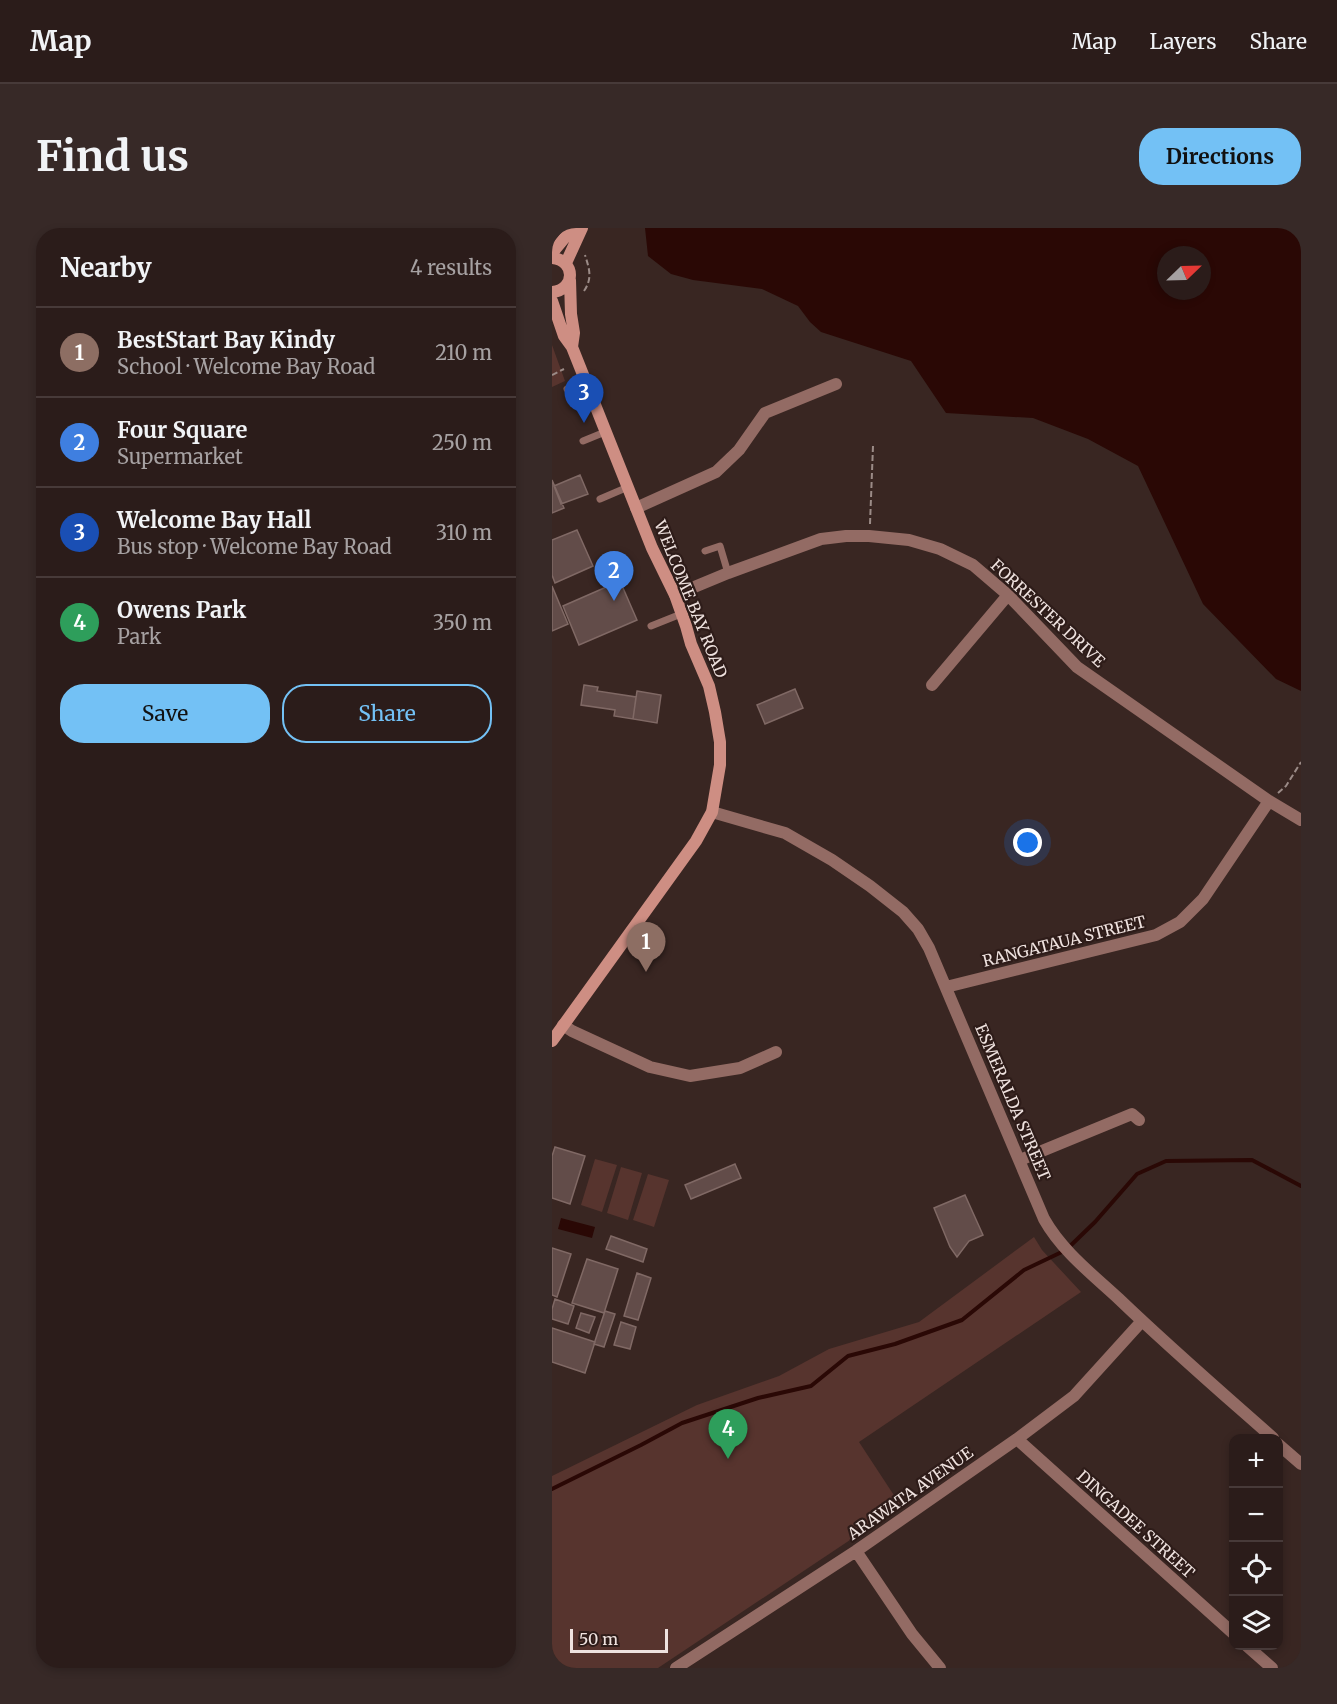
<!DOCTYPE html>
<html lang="en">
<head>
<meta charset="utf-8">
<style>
	body { margin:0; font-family:Merriweather,serif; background:#372927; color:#f1f3f6 }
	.controls { position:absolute; right:18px; bottom:18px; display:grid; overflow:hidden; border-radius:12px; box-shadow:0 3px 9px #0003 }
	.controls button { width:54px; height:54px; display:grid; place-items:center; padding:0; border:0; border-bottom:2px solid #473a39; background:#2b1c1a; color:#f1f3f6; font:30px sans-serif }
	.compass { position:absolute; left:605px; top:18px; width:54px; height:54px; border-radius:50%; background:#2b1c1a; box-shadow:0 3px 9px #0003; rotate:67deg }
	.scale { position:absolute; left:18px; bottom:15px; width:98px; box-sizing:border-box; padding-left:6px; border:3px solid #efe2df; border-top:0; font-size:16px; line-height:21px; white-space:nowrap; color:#efe2df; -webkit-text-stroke:4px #2e1c19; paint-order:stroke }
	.you { position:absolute; left:476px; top:615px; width:21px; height:21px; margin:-15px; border:4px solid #fff; border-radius:50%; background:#1a73e8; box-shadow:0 0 0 9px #1a73e833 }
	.badge { display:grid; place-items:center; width:39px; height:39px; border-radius:50%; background:#73c1f5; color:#fff; font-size:20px; font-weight:700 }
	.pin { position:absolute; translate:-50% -50px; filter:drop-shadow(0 2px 3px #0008) }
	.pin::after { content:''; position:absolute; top:32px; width:21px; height:18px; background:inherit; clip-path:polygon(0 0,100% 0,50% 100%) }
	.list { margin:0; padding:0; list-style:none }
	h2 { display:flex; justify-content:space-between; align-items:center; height:78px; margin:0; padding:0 24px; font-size:26px }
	h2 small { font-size:20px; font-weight:400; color:#a6a1a2 }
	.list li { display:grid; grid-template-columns:39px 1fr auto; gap:18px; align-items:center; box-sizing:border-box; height:90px; padding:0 24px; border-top:2px solid #473a39 }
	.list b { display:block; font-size:22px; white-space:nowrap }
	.list p { margin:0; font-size:20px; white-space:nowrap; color:#a6a1a2 }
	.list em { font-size:20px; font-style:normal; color:#a6a1a2 }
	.actions { display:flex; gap:12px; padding:18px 24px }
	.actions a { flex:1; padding:14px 0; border:2px solid #73c1f5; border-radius:24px; text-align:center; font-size:21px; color:#73c1f5 }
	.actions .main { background:#73c1f5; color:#111 }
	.icon { flex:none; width:33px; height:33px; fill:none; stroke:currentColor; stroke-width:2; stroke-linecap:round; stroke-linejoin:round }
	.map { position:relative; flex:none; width:749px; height:1440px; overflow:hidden; border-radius:24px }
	header { display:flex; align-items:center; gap:36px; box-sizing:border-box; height:84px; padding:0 30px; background:#2b1c1a; border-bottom:2px solid #473a39 }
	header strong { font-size:28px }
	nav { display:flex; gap:33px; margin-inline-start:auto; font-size:21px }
	.intro { display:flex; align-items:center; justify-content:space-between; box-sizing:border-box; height:144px; padding:0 36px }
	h1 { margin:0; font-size:42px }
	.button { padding:15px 27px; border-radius:24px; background:#73c1f5; color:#111; font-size:21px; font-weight:700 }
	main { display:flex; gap:36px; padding:0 36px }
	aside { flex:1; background:#2b1c1a; border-radius:24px; box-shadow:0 3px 9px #0003 }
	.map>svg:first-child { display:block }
</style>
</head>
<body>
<header>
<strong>Map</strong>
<nav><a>Map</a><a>Layers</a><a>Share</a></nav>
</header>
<div class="intro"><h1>Find us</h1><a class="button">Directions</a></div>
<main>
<aside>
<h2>Nearby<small>4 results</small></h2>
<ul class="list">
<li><span class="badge" style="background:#8d6e63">1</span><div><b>BestStart Bay Kindy</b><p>School · Welcome Bay Road</p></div><em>210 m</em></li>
<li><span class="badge" style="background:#3f7fe0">2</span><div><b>Four Square</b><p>Supermarket</p></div><em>250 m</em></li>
<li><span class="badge" style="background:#1a4fb4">3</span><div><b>Welcome Bay Hall</b><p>Bus stop · Welcome Bay Road</p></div><em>310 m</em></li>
<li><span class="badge" style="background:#2e9e5b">4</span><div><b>Owens Park</b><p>Park</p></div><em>350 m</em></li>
</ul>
<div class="actions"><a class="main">Save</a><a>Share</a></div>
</aside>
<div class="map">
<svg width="749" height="1440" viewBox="0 0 749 1440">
	<rect width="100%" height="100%" fill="#392622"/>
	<!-- green -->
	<path fill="#57342e" d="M0,117L13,153L0,159Z
		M43,931L65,937L50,984L29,977Z
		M69,939L90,945L76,992L55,985Z
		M96,946L117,952L102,999L81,992Z
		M482,1009L490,1022L529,1064L307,1214L349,1278L106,1440H0V1248L145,1177L227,1148L277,1121L367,1094Z"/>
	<!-- water -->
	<path fill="#2a0805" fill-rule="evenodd" d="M93,0H749V463L724,451L651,376L586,238L536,211L481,190L394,185L359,133L269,104L258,94L246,78L210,61L141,52L119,46L96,28ZM614,27H650V63H614Z
		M9,990L43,999L40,1010L6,1001Z"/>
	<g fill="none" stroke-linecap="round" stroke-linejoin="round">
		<!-- stream -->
		<path stroke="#2a0805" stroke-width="4" d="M0,1261L89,1217L130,1195L206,1170L259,1158L296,1128L343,1116L410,1092L472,1042L514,1022L543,994L585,946L614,933L700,932L749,958"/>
	</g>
	<!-- building -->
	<path fill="#624c49" stroke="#806965" stroke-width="1.5" d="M28,247L36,266L9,276L2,258Z
		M0,252L12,280L0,285Z
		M25,302L41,338L3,355L0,347V312Z
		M68,353L85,392L27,417L11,378Z
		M0,358L16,396L0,403Z
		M32,457L46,459L45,463L84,469L81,491L62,488L63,482L29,477Z
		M243,461L251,480L213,496L205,477Z
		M85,463L109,467L105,495L81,491Z
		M3,919L33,928L18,976L0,970V928Z
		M183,936L189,950L139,971L133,957Z
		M413,967L431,1007L417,1013L405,1029L398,1019L382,980Z
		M59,1008L95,1021L91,1034L54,1021Z
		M0,1020L19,1026L5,1069L0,1067Z
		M35,1031L66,1041L52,1085L20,1075Z
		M85,1045L99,1050L86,1092L72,1088Z
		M3,1071L22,1078L16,1096L0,1091V1081Z
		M53,1083L63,1086L52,1119L42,1116Z
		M29,1085L43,1089L37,1105L24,1100Z
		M69,1094L84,1099L78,1121L62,1117Z
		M0,1100L43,1114L33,1145L0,1134Z"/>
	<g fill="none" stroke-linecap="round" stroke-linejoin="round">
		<!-- path -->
		<path stroke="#9b8b87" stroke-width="2" stroke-dasharray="6 3" stroke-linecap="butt" d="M32,63C41,50 37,40 33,27
			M0,147L12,141
			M318,296L321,218
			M726,565L734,558L749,534"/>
		<!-- lane -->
		<path stroke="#936b64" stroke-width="7" d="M15,161L33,153
			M31,213L53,204
			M48,271L76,259
			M153,323L168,318L176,345
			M99,398L129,386"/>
		<!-- street -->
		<path stroke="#936b64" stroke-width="12" d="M84,280L164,244L187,222L213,185L284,156
			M123,367L176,345L269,311L294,308H317L357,312L388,321L421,337L456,367L525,439L717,573L749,592
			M380,457L456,367
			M160,584L233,605L280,632L318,658L351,684L366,701L377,720L492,991C510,1023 540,1046 567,1071C617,1119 669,1164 721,1210
			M394,759L604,707L628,694L651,671L717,573
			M11,797L20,803L98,839L138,848L188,840L224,824
			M468,932L580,886L587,892
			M465,1211L682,1406
			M726,1216L749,1236
			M304,1323L360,1406L388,1440
			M695,1418L720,1440
			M124,1440L304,1323L465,1211L522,1168L590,1093"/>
		<!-- secondary -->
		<path stroke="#ce8e83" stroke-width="12" d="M0,25L15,7L18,0
			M0,30C24,32 24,62 0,64
			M14,35L30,0
			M18,52L19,86L22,105L20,119
			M0,73L12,108L20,119L100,320L123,367L134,398L139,416L157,458L163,484L168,514V537L160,584L144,613L0,813"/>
	</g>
	<g text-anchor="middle" stroke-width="4.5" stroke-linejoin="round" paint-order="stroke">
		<!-- street labels -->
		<g font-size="16" fill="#efe2df" stroke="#2e1c19">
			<text transform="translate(139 371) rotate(68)" y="6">WELCOME BAY ROAD</text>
			<text transform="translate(496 385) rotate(43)" y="6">FORRESTER DRIVE</text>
			<text transform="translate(512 713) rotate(-14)" y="6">RANGATAUA STREET</text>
			<text transform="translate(461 874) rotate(67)" y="6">ESMERALDA STREET</text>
			<text transform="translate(358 1265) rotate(-35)" y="6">ARAWATA AVENUE</text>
			<text transform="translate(584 1296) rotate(42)" y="6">DINGADEE STREET</text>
		</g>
	</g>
</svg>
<div class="controls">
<button>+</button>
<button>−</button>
<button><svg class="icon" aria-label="locate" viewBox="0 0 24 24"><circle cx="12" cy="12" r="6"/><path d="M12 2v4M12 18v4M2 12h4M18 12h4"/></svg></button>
<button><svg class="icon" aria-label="layers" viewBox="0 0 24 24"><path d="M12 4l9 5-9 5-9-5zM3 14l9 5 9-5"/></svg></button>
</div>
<svg class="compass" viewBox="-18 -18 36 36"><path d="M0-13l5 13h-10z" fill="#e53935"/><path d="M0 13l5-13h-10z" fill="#a6a1a2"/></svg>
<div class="scale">50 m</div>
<div class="you"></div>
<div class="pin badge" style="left:94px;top:744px;background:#8d6e63">1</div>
<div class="pin badge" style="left:62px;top:373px;background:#3f7fe0">2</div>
<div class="pin badge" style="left:32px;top:195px;background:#1a4fb4">3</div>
<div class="pin badge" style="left:176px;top:1231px;background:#2e9e5b">4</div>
</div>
</main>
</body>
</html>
